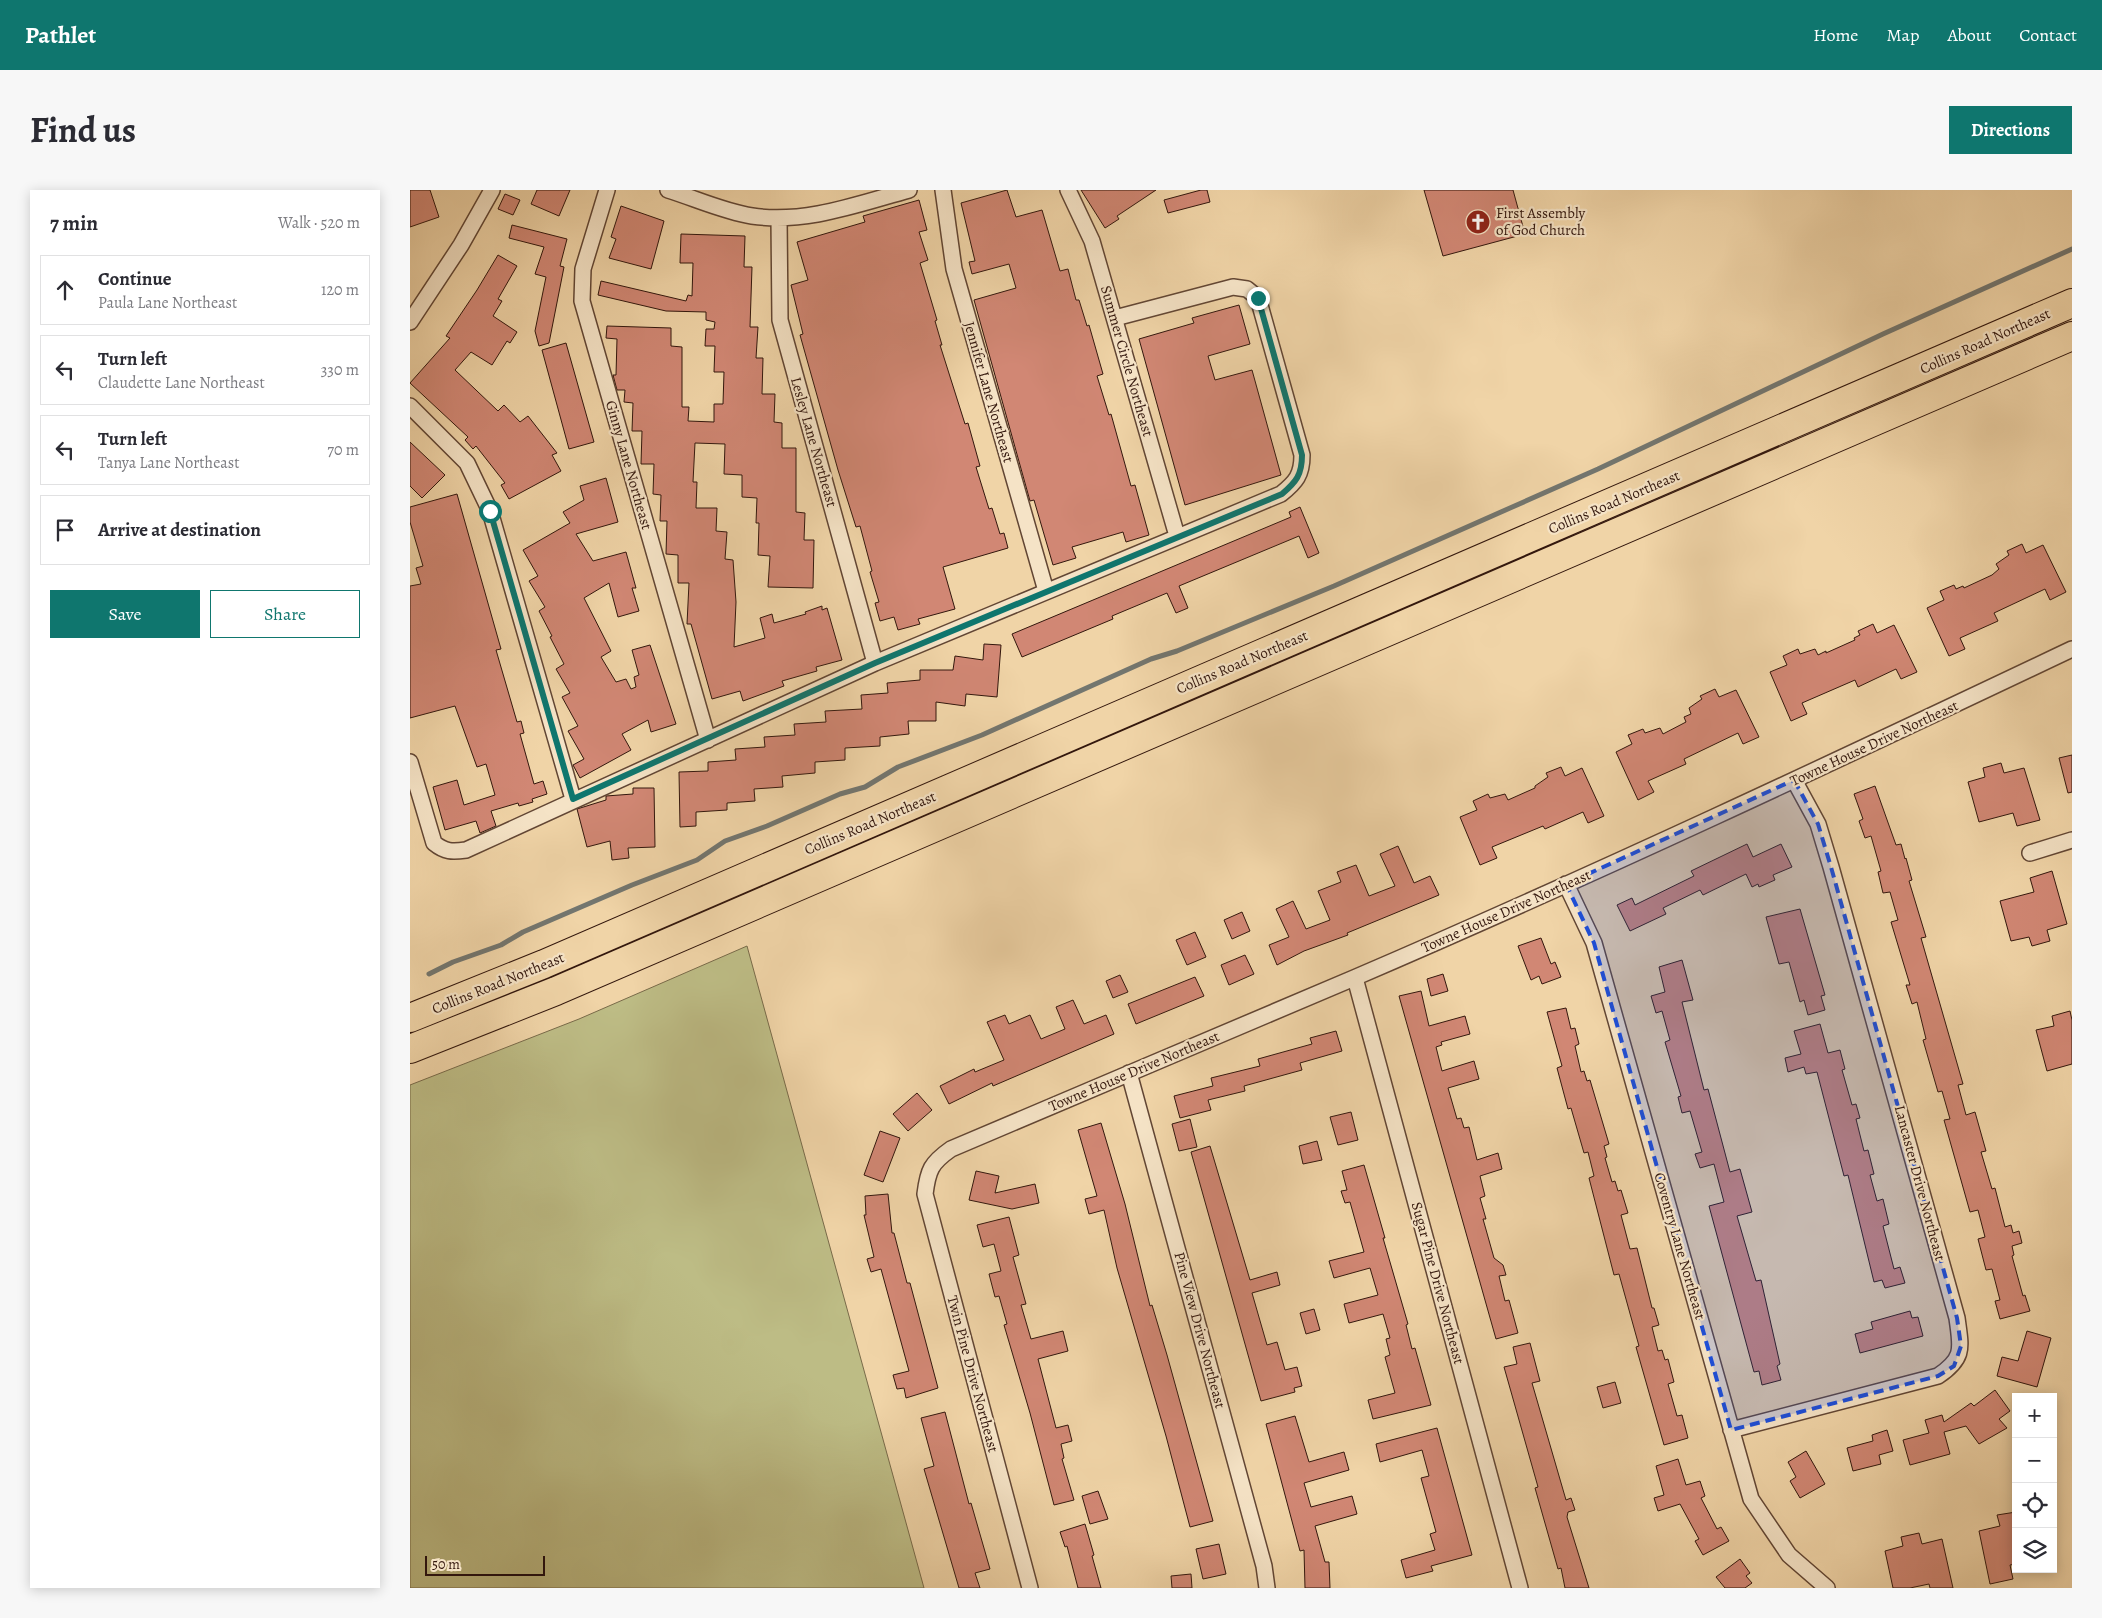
<!DOCTYPE html>
<html lang="en">
<head>
<meta charset="utf-8">
<style>
	body { margin:0; font-family:Alegreya,serif; background:#f7f7f7; color:#2b2b33 }
	.controls { position:absolute; right:15px; bottom:15px; display:grid; overflow:hidden; border-radius:0px; box-shadow:0 2px 12px #0003 }
	.controls button { width:45px; height:45px; display:grid; place-items:center; padding:0; border:0; border-bottom:1px solid #e1e1e2; background:#fff; color:#2b2b33; font:25px sans-serif }
	.scale { position:absolute; left:15px; bottom:12px; width:120px; box-sizing:border-box; padding-left:5px; border:2px solid #33170d; border-top:0; font-size:14px; line-height:18px; white-space:nowrap; color:#33170d; -webkit-text-stroke:4px #f5e3c6; paint-order:stroke }
	.stop { position:absolute; width:15px; height:15px; margin:-11px; border:4px solid #0f766e; border-radius:50%; background:#fff }
	.stop.end { background:#0f766e; border-color:#fff; box-shadow:0 1px 5px #0008 }
	.list { margin:0; padding:0; list-style:none }
	h2 { display:flex; justify-content:space-between; align-items:center; height:65px; margin:0; padding:0 20px; font-size:21px }
	h2 small { font-size:16px; font-weight:400; color:#7c7c81 }
	.list li { display:grid; grid-template-columns:32px 1fr auto; gap:15px; align-items:center; box-sizing:border-box; height:70px; margin:0 10px 10px; padding:0 10px; border:1px solid #e1e1e2; border-radius:0px }
	.list b { display:block; font-size:19px; white-space:nowrap }
	.list p { margin:0; font-size:16px; white-space:nowrap; color:#7c7c81 }
	.list em { font-size:16px; font-style:normal; color:#7c7c81 }
	.actions { display:flex; gap:10px; padding:15px 20px }
	.actions a { flex:1; padding:11px 0; border:1px solid #0f766e; border-radius:0px; text-align:center; font-size:18px; color:#0f766e }
	.actions .main { background:#0f766e; color:#fff }
	.icon { flex:none; width:28px; height:28px; fill:none; stroke:currentColor; stroke-width:2; stroke-linecap:round; stroke-linejoin:round }
	.map { position:relative; flex:none; width:1662px; height:1398px; overflow:hidden; border-radius:0px }
	header { display:flex; align-items:center; gap:30px; box-sizing:border-box; height:70px; padding:0 25px; background:#0f766e; color:#fff }
	header strong { font-size:24px }
	nav { display:flex; gap:28px; margin-inline-start:auto; font-size:18px }
	.intro { display:flex; align-items:center; justify-content:space-between; box-sizing:border-box; height:120px; padding:0 30px }
	h1 { margin:0; font-size:35px }
	.button { padding:12px 22px; border-radius:0px; background:#0f766e; color:#fff; font-size:18px; font-weight:700 }
	main { display:flex; gap:30px; padding:0 30px }
	aside { flex:1; background:#fff; border-radius:0px; box-shadow:0 2px 12px #0003 }
	.map>svg:first-child { display:block }
</style>
</head>
<body>
<header>
<strong>Pathlet</strong>
<nav><a>Home</a><a>Map</a><a>About</a><a>Contact</a></nav>
</header>
<div class="intro"><h1>Find us</h1><a class="button">Directions</a></div>
<main>
<aside>
<h2>7 min<small>Walk · 520 m</small></h2>
<ul class="list">
<li><svg class="icon" aria-label="ahead" viewBox="0 0 24 24"><path d="M12 20V5M6 11l6-6 6 6"/></svg><div><b>Continue</b><p>Paula Lane Northeast</p></div><em>120 m</em></li>
<li><svg class="icon" aria-label="left" viewBox="0 0 24 24"><path d="M17 20v-9H6M10 6l-5 5 5 5"/></svg><div><b>Turn left</b><p>Claudette Lane Northeast</p></div><em>330 m</em></li>
<li><svg class="icon" aria-label="left" viewBox="0 0 24 24"><path d="M17 20v-9H6M10 6l-5 5 5 5"/></svg><div><b>Turn left</b><p>Tanya Lane Northeast</p></div><em>70 m</em></li>
<li><svg class="icon" aria-label="arrive" viewBox="0 0 24 24"><path d="M6 21V4h12l-3 4 3 4H6"/></svg><div><b>Arrive at destination</b></div></li>
</ul>
<div class="actions"><a class="main">Save</a><a>Share</a></div>
</aside>
<div class="map">
<svg width="1662" height="1398" viewBox="0 0 1662 1398">
	<rect width="100%" height="100%" fill="#f0d4a7"/>
	<filter id="stains"><feTurbulence type="fractalNoise" baseFrequency=".004" numOctaves="4"/><feColorMatrix values="0 0 0 0 .2 0 0 0 0 .09 0 0 0 0 .02 0 0 0 .5 -.17"/></filter>
	<radialGradient id="worn" r=".72"><stop offset=".6" stop-color="#630" stop-opacity="0"/><stop offset="1" stop-color="#630" stop-opacity=".3"/></radialGradient>
	<!-- green -->
	<path fill="#bdbc85" stroke="#786a49" d="M337,756L514,1398H0V895L169,829Z"/>
	<g fill="none" stroke-linecap="round" stroke-linejoin="round">
		<!-- stream -->
		<path stroke="#73766f" stroke-width="5" d="M19,784L43,772L91,755L113,742L222,695L287,670L315,651L357,636L430,604L455,597L488,577L572,545L741,469L767,461L924,396L1188,279L1473,144L1662,59"/>
	</g>
	<!-- building -->
	<path fill="#d18774" stroke="#33170d" d="M0,0H20L29,27L0,37Z
		M127,0H160L149,26L121,14Z
		M597,0L606,27L632,20L650,81L658,79L666,110H669L677,136L679,135L693,184L687,186L699,225L701,224L721,296L725,295L739,345L716,352L713,342L662,357L666,368L643,375L624,310L620,311L564,110L606,98L599,74L562,84L559,72L565,71L551,13Z
		M671,0H746L707,26L709,29L695,38Z
		M791,0H797L800,12L758,23L754,10Z
		M1014,0H1103L1115,44L1033,66Z
		M95,4L110,10L103,25L88,19Z
		M509,10L517,40L509,42L518,70L510,73L527,130L525,131L532,155H530L555,234L558,233L570,276L566,277L579,319L582,318L590,344L594,343L598,358L533,377L545,419L508,429L510,434L488,440L484,427L470,431L465,413L469,412L460,382L462,381L450,336L446,337L428,280L390,145L393,144L381,95L398,90L387,52L455,32L453,26Z
		M211,16L254,31L241,79L199,68L206,49L201,47Z
		M102,35L157,49L150,76L154,77L139,153L129,156L125,141L136,87L125,84L134,57L99,48Z
		M271,44L335,46L334,77H342L340,137H348L346,168H353L352,204H365L364,232L372,233V258H386V322L395,323L394,350H404L403,398L358,397L360,366L348,365L349,333H346L347,308L332,307V285L314,284L315,254L285,253L283,292H287L286,318H307L306,341L317,342L315,369L323,370L326,412L324,457L355,448L350,428L362,424L364,433L396,424L395,422L412,416V420L417,418L432,470L406,477L407,481L372,491L374,496L333,511L330,501L302,509L281,434H277L279,393H268V365L256,364L257,331H250L251,305L243,304L244,274H231L232,241H222L223,213L214,212L215,200H207L203,185H206L207,149L196,148L197,136L261,138V156L272,157V217H279L278,231L304,232V214H313L314,182H304L305,156H295L296,139H304L305,132L296,130V122L256,121L188,105L191,91L276,111L278,105L282,106L283,73H270Z
		M88,65L107,76L88,109L92,111L83,126L107,142L100,153L97,151L82,175L61,162L45,180L88,221L94,215L110,232L118,226L147,263L142,265L151,281L99,309L91,295L95,293L66,256L63,259L55,250L58,247L0,193L40,148L36,146L67,100Z
		M829,115L840,154L798,166L805,190L842,180L871,285L775,315L729,149L784,133L782,128Z
		M156,153L184,252L159,259L132,160Z
		M0,252L35,285L12,308L0,296Z
		M196,288L208,332L166,344L183,371L216,362L226,398H222L229,421L208,427L199,393L174,408L201,461L191,467L206,492L216,489L221,499L226,497L224,487L229,485L222,460L240,455L266,534L241,542L238,530L212,544L221,560L170,588L163,575L174,569L158,541L168,536L152,507L160,503L146,479L154,474L140,447L142,446L129,421L135,417L119,391L128,386L113,360L160,333L153,322L174,310L170,296Z
		M47,304L91,459L86,460L107,532L111,531L114,543L110,544L124,594L133,591L137,604L122,609L123,612L109,616L108,613L81,621L86,636L70,643L66,631L35,640L23,597L47,590L54,615L85,605L76,574L67,577L45,516L0,528V396L11,394L6,378L13,376L0,332V317Z
		M890,317L909,363L898,368L889,346L769,396L778,418L766,423L757,403L702,426L703,429L612,467L602,444L881,327L879,322Z
		M1612,354L1616,363L1633,355L1656,402L1640,410L1635,399L1584,423L1588,431L1550,448L1555,459L1539,466L1517,418L1534,410L1530,401L1544,395L1546,399L1553,396L1554,398L1582,385L1589,379L1586,374L1599,365L1597,361Z
		M1463,434L1467,443L1484,435L1507,482L1491,489L1486,479L1448,497L1445,490L1392,513L1397,524L1381,531L1360,482L1377,475L1373,466L1388,459L1390,464L1405,459L1408,465L1416,461V463L1445,450L1444,448L1450,445L1448,441Z
		M574,454L591,455L587,507L556,504L555,516L526,512V531H498L499,544L470,547V556L435,558V570L405,572V583L372,586L373,597L344,599L345,611L317,613V620L286,622V636L270,637L269,582L298,581V572L326,570L325,559L355,557L354,547L385,545L384,534L416,532L415,521L452,519L451,505L478,503L477,493L510,490V480H543L545,466L573,470Z
		M1305,499L1309,507L1326,500L1349,547L1333,554L1328,543L1274,569L1276,574L1238,591L1244,602L1228,610L1206,562L1222,554L1218,545L1233,539L1235,543L1250,538L1253,544L1276,532L1274,527L1281,524L1279,518L1292,509L1290,506Z
		M1662,565V602L1658,603L1649,568Z
		M1591,573L1594,583L1614,578L1630,630L1607,636L1603,623L1569,632L1558,592L1575,587L1573,578Z
		M1151,577L1155,586L1172,578L1194,626L1178,633L1173,622L1135,639L1133,636L1082,657L1087,668L1070,675L1050,627L1067,620L1063,611L1078,604L1080,608L1095,604L1098,610L1125,598V596L1138,587L1136,583Z
		M1465,596L1486,655L1491,654L1495,669L1496,668L1502,690L1499,691L1516,747L1511,748L1553,894L1548,895L1556,925L1565,922L1576,961L1571,962L1582,999L1585,998L1595,1037L1601,1035L1603,1043L1609,1041L1612,1053L1602,1056L1604,1065L1602,1066L1613,1106L1615,1105L1620,1121L1590,1129L1585,1111L1590,1110L1582,1079L1576,1080L1568,1049L1575,1047L1568,1020L1560,1022L1534,930L1540,929L1532,901L1528,902L1513,850L1516,849L1507,812L1502,814L1496,795H1500L1481,732L1488,730L1480,702L1473,703L1468,682L1471,681L1461,646L1455,648L1449,631L1453,629L1444,604Z
		M223,598H244L245,657L218,658L219,668L202,670L200,651L177,657L167,619L196,610V606L223,604Z
		M1337,654L1343,667L1371,654L1382,677L1363,685L1365,690L1349,697L1348,694L1342,697L1336,684L1293,705L1290,700L1253,718L1256,724L1220,741L1207,715L1222,708L1225,715L1284,686L1281,681Z
		M988,656L1004,693L1020,686L1029,705L937,743L938,745L894,761L867,775L859,755L879,747L866,719L883,711L896,739L920,730L908,701L931,692L927,682L946,675L959,706L985,696L970,664Z
		M1642,681L1657,734L1637,740L1640,751L1622,756L1619,747L1601,751L1590,711L1624,702L1620,688Z
		M1390,719L1415,805L1411,806L1415,820L1398,825L1394,810L1390,812L1379,772L1369,774L1356,727Z
		M832,722L840,741L822,749L814,730Z
		M785,742L796,767L777,775L766,750Z
		M1131,748L1141,774L1145,772L1151,787L1132,794L1129,786L1121,790L1108,756Z
		M835,765L844,784L819,795L811,775Z
		M1272,770L1283,810L1272,812L1294,900L1298,899L1320,982L1330,979L1342,1022L1327,1026L1346,1091L1351,1090L1370,1174L1367,1176L1371,1190L1352,1195L1349,1181L1344,1182L1299,1016L1314,1012L1304,974L1290,978L1285,964L1292,962L1280,921L1272,923L1268,907L1271,906L1255,852L1260,850L1252,821L1246,823L1241,806L1255,802L1249,777Z
		M1033,784L1038,801L1021,806L1017,789Z
		M710,785L718,802L703,808L696,791Z
		M785,787L794,806L726,834L718,814Z
		M1011,801L1019,836L1055,826L1060,844L1031,852L1032,855L1026,857L1032,881L1064,871L1069,889L1038,898L1047,929L1051,928L1054,938L1059,937L1067,970L1088,963L1092,979L1070,986L1075,1006L1070,1008L1076,1029H1073L1084,1068L1093,1075L1096,1085L1089,1086L1095,1111L1099,1110L1108,1143L1086,1149L989,806Z
		M663,810L674,834L696,825L704,844L583,896L582,893L539,914L530,896L564,879L565,882L594,870L577,832L595,825L599,834L620,825L631,849L655,839L646,817Z
		M1156,818L1161,839L1165,838L1169,854L1165,856L1171,882L1174,881L1177,891L1180,890L1199,954L1194,956L1197,967L1195,968L1202,992L1205,991L1208,1001L1211,1000L1218,1023L1211,1025L1220,1059L1227,1058L1242,1118H1244L1249,1135L1242,1137L1248,1161L1252,1160L1255,1170L1258,1169L1264,1192L1258,1194L1267,1226L1272,1225L1278,1248L1254,1255L1226,1157L1229,1156L1209,1084L1204,1085L1179,988L1184,986L1178,962L1174,963L1161,918L1158,919L1147,878L1152,876L1137,822Z
		M1660,821L1662,830V874L1637,881L1626,840L1644,836L1642,826Z
		M1410,834L1418,863L1430,860L1435,879L1432,880L1442,915L1446,914L1450,928L1446,929L1454,961L1458,960L1464,984L1460,985L1467,1011L1473,1009L1479,1034L1473,1036L1484,1079L1490,1077L1495,1093L1475,1098L1472,1090L1464,1092L1438,985L1434,986L1407,882L1396,884L1394,877L1378,882L1375,868L1391,864L1384,841Z
		M926,841L932,861L890,873L892,880L834,896L835,901L798,910L801,920L770,928L764,906L803,896L801,888L850,876L848,869L902,854L900,848Z
		M507,903L522,920L498,941L483,924Z
		M941,922L948,950L928,955L920,927Z
		M780,929L787,957L769,961L762,934Z
		M691,933L715,1014L740,1116L742,1115L757,1165L803,1331L780,1337L756,1246L707,1078L694,1020L679,1024L675,1009L687,1006L668,940Z
		M470,941L490,948L473,992L454,985Z
		M907,951L912,970L893,974L889,956Z
		M800,956L840,1090L867,1082L870,1095L842,1103L857,1155L867,1152L875,1180L887,1177L892,1196L884,1198L885,1202L851,1211L781,962Z
		M954,975L975,1048H973L998,1134L996,1135L1002,1159L1005,1158L1021,1215L963,1229L958,1210L985,1203L975,1167L980,1165L976,1149L980,1148L973,1124L939,1133L934,1114L968,1105L960,1078L924,1088L919,1071L954,1062L940,1012L935,1013L931,1001L937,1000L932,981Z
		M566,981L589,986L585,1003L625,994L629,1013L602,1019L559,1010Z
		M478,1004L482,1043H484L497,1093H500L528,1198L496,1208L494,1198L487,1199L483,1185L499,1181L471,1079L461,1082L457,1069L464,1067L454,1025H456L455,1006Z
		M599,1027L609,1065L603,1067L616,1114L611,1115L621,1149L653,1141L658,1161L628,1169L646,1238L658,1235L662,1251L651,1254L654,1268L652,1269L664,1310L644,1315L620,1223L594,1135L597,1134L589,1106L585,1107L579,1084L591,1081L584,1054L573,1057L567,1035Z
		M904,1119L910,1140L896,1144L890,1123Z
		M1500,1121L1502,1128L1508,1127L1513,1146L1450,1163L1445,1144L1463,1139L1461,1132Z
		M1617,1141L1641,1148L1627,1197L1587,1186L1592,1167L1608,1171Z
		M1120,1153L1130,1191L1122,1193L1156,1310L1161,1308L1165,1320L1158,1322L1157,1327L1179,1398H1155L1151,1378L1148,1379L1125,1298L1128,1297L1094,1177L1107,1174L1103,1157Z
		M1205,1192L1211,1213L1193,1218L1187,1197Z
		M1585,1200L1600,1221L1589,1229L1597,1238L1569,1254L1556,1236L1534,1242L1540,1264L1500,1275L1493,1250L1519,1243L1515,1230L1532,1225L1534,1232L1561,1213L1564,1216Z
		M535,1222L559,1314L561,1313L580,1379L565,1383L570,1398H549L514,1279L524,1276L511,1228Z
		M885,1226L899,1272L934,1262L939,1280L894,1293L901,1317L942,1306L947,1324L905,1336L915,1372H919L920,1398H895L894,1360L890,1361L856,1234Z
		M1027,1238L1062,1365L1021,1376L1023,1381L996,1388L991,1370L1025,1360L1020,1344L1026,1342L1011,1288L1019,1286L1012,1260L970,1272L966,1254Z
		M1477,1240L1483,1261L1469,1265L1471,1274L1443,1281L1437,1258L1463,1251L1462,1245Z
		M1396,1261L1415,1294L1390,1308L1380,1291L1386,1287L1378,1272Z
		M1268,1269L1276,1295L1290,1291L1295,1306L1291,1308L1307,1339L1311,1337L1319,1351L1293,1365L1285,1351L1289,1349L1270,1314L1248,1321L1244,1308L1254,1305L1246,1276Z
		M688,1301L698,1329L680,1334L672,1306Z
		M1606,1322V1374L1600,1375L1603,1389L1580,1394L1569,1341L1590,1336L1587,1325Z
		M675,1334L684,1365L682,1366L691,1398H668L657,1356L655,1357L650,1342Z
		M1509,1343L1512,1354L1532,1349L1543,1398H1520L1519,1394L1500,1398H1483L1475,1361L1493,1356L1491,1347Z
		M809,1354L816,1384L793,1389L786,1359Z
		M1330,1369L1340,1383L1336,1386L1342,1393L1335,1398H1315L1306,1387Z
		M781,1384L782,1398H762L761,1386Z"/>
	<g fill="none" stroke-linecap="round" stroke-linejoin="round">
		<defs>
			<path id="minor" d="M197,0L173,79L172,111L298,550
				M258,0C284,8 315,22 342,26C395,34 448,14 499,0
				M533,0L544,79L636,401
				M658,0L682,51L767,346
				M369,28L370,130L465,473
				M0,132L51,55L82,0
				M0,216L57,273L80,321L163,609
				M0,572L24,653C35,662 42,662 56,660L465,473L871,304C886,292 892,285 892,265L848,108L837,99L823,97L705,128
				M1620,663L1662,650
				M1156,694L1184,753L1341,1309L1379,1365L1417,1398
				M945,788L1110,1398
				M719,883L854,1376L857,1398
				M1321,1240L1528,1186C1555,1168 1551,1158 1547,1128L1421,677L1408,634L1384,590
				M620,1398L515,1004C518,980 521,973 541,959C675,901 810,846 944,788C1186,684 1424,572 1662,459"/>
			<path id="motorway" d="M0,828L134,774L1662,113
				M0,859L146,801L1662,146"/>
		</defs>
		<!-- minor casing -->
		<use href="#minor" stroke="#624634" stroke-width="18"/>
		<!-- motorway casing -->
		<use href="#motorway" stroke="#33170d" stroke-width="30"/>
		<!-- minor -->
		<use href="#minor" stroke="#f5e3c6" stroke-width="15"/>
		<!-- motorway -->
		<use href="#motorway" stroke="#f0d4a7" stroke-width="28"/>
	</g>
	<g fill="none" stroke-linecap="round" stroke-linejoin="round">
		<!-- route -->
		<path stroke="#0f766e" stroke-width="6" d="M80,321L163,609L465,473L872,304C886,292 892,285 892,265L848,108"/>
	</g>
	<!-- marked area -->
	<path fill="#1d4ed8" fill-opacity="0.2" stroke="#1d4ed8" stroke-width="4" stroke-dasharray="10 6" stroke-linejoin="round" d="M1384,590L1408,634L1421,677L1547,1128L1551,1156L1544,1176L1528,1186L1321,1240L1184,753L1156,694Z"/>
	<!-- icons -->
	<defs>
		<symbol id="church-disc" viewBox="-11 -11 22 22"><circle r="9.5" fill="#8f2418" stroke="#f5e3c6"/><path d="M-1.2-6h2.4v3.5h3.3v2.4h-3.3V6h-2.4V-.1h-3.3v-2.4h3.3Z" fill="#fff"/></symbol>
	</defs>
	<g fill-rule="evenodd">
		<use href="#church-disc" x="1054" y="18" width="28" height="28"/>
	</g>
	<g text-anchor="middle" stroke-width="4.5" stroke-linejoin="round" paint-order="stroke">
		<!-- poi labels -->
		<g font-size="15" fill="#33170d" stroke="#f5e3c6" text-anchor="start">
			<text x="1086" y="28">First Assembly<tspan x="1086" dy="17">of God Church</tspan></text>
		</g>
		<!-- street labels -->
		<g font-size="15" fill="#33170d" stroke="#f5e3c6">
			<text transform="translate(1575 151) rotate(-24)" y="5">Collins Road Northeast</text>
			<text transform="translate(717 171) rotate(74)" y="5">Summer Circle Northeast</text>
			<text transform="translate(579 202) rotate(74)" y="5">Jennifer Lane Northeast</text>
			<text transform="translate(404 252) rotate(74)" y="5">Lesley Lane Northeast</text>
			<text transform="translate(219 275) rotate(74)" y="5">Ginny Lane Northeast</text>
			<text transform="translate(1204 312) rotate(-23)" y="5">Collins Road Northeast</text>
			<text transform="translate(832 472) rotate(-23)" y="5">Collins Road Northeast</text>
			<text transform="translate(1464 553) rotate(-25)" y="5">Towne House Drive Northeast</text>
			<text transform="translate(460 633) rotate(-23)" y="5">Collins Road Northeast</text>
			<text transform="translate(1096 721) rotate(-24)" y="5">Towne House Drive Northeast</text>
			<text transform="translate(88 793) rotate(-22)" y="5">Collins Road Northeast</text>
			<text transform="translate(724 881) rotate(-23)" y="5">Towne House Drive Northeast</text>
			<text transform="translate(1510 993) rotate(75)" y="5">Lancaster Drive Northeast</text>
			<text transform="translate(1270 1056) rotate(74)" y="5">Coventry Lane Northeast</text>
			<text transform="translate(1028 1093) rotate(75)" y="5">Sugar Pine Drive Northeast</text>
			<text transform="translate(790 1140) rotate(75)" y="5">Pine View Drive Northeast</text>
			<text transform="translate(563 1184) rotate(75)" y="5">Twin Pine Drive Northeast</text>
		</g>
	</g>
	<rect width="100%" height="100%" filter="url(#stains)"/>
	<rect width="100%" height="100%" fill="url(#worn)"/>
</svg>
<div class="controls">
<button>+</button>
<button>−</button>
<button><svg class="icon" aria-label="locate" viewBox="0 0 24 24"><circle cx="12" cy="12" r="6"/><path d="M12 2v4M12 18v4M2 12h4M18 12h4"/></svg></button>
<button><svg class="icon" aria-label="layers" viewBox="0 0 24 24"><path d="M12 4l9 5-9 5-9-5zM3 14l9 5 9-5"/></svg></button>
</div>
<div class="scale">50 m</div>
<div class="stop" style="left:80px;top:321px"></div>
<div class="stop end" style="left:848px;top:108px"></div>
</div>
</main>
</body>
</html>
